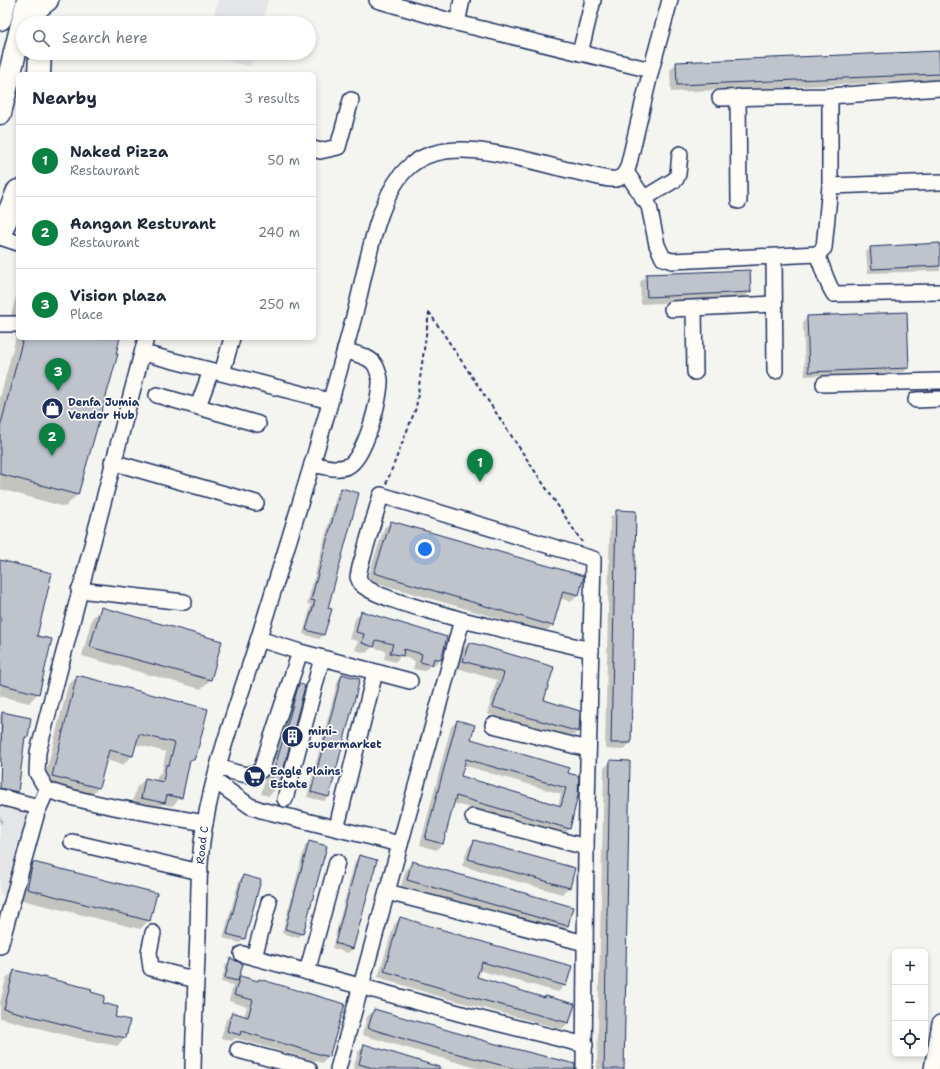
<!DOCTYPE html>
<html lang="en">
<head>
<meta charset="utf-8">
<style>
	body { margin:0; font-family:"Shantell Sans",sans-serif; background:#f2f2f3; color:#1f2937 }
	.controls { position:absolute; right:12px; bottom:12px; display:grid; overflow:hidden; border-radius:6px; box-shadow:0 2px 6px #0003 }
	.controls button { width:36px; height:36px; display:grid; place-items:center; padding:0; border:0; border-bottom:1px solid #e0e1e3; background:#fff; color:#1f2937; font:20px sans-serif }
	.you { position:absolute; left:425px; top:549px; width:14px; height:14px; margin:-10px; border:3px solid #fff; border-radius:50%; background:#1a73e8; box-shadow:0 0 0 6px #1a73e833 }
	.badge { display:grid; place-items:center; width:26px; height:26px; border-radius:50%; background:#0b8043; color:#fff; font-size:13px; font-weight:700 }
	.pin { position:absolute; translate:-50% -33px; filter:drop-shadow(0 1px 2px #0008) }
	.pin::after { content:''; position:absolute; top:21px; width:14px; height:12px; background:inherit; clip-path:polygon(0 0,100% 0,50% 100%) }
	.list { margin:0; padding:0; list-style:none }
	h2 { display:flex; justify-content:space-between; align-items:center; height:52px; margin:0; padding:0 16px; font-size:17px }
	h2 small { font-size:13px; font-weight:400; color:#747a83 }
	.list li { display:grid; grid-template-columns:26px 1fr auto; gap:12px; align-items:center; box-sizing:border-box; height:72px; padding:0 16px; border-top:1px solid #e0e1e3 }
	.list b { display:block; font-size:15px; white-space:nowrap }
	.list p { margin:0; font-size:13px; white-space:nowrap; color:#747a83 }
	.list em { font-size:13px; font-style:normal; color:#747a83 }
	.icon { flex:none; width:22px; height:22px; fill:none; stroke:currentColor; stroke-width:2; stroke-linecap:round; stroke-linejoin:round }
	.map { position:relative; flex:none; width:940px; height:1069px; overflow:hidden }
	.search { position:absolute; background:#fff; box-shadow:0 2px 6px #0003; left:16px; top:16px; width:300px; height:44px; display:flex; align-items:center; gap:10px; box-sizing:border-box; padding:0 14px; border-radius:22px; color:#747a83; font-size:15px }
	.panel { position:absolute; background:#fff; box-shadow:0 2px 6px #0003; left:16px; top:72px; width:300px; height:268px; border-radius:6px }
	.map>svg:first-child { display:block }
</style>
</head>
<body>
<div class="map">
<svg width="940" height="1069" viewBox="0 0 940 1069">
	<rect width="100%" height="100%" fill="#f4f4f1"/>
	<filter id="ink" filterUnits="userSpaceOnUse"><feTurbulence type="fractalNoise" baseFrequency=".025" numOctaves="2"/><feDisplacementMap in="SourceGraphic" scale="8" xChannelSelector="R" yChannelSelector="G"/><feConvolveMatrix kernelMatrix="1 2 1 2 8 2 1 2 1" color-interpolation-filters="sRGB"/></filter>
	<g filter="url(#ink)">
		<!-- built -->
		<path fill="#e4e5e6" d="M218,0H268L262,23H212Z
			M203,53H254L250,67Z
			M0,801L35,811L12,897L0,894Z"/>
		<!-- shadow -->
		<path fill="#0003" fill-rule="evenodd" d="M940,52V80L671,92L670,70L677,63Z
			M940,244V271L868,273L866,252L871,248Z
			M647,275L750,292L743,299L641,304L640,282Z
			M18,289V338H119L115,354L116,355L77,495L65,507L0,489V398L16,337L14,331L8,327Z
			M807,317L908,368L904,372L805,376L803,322Z
			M341,489L324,634L319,639L303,634L311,605L307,604L337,493Z
			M617,511L630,743L623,750L605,749L610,518Z
			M391,522L582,577L578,595L571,602L560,598L552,626L545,632L367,580L384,528Z
			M0,561L35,636L38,693L29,703L0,696Z
			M102,608L221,642L210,680L201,689L82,656L92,618Z
			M361,612L446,638L440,660L433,667L430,666L424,671L413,669L415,661L401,656L395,662L384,659L386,651L372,647L366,653L355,650L358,641L349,639L355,619Z
			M469,643L543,701L578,731L571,738L487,714L497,680L457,668L462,650Z
			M342,675L359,680L328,797L324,801L307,797L338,680Z
			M78,676L206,710L193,760L188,765L181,797L172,806L162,804L155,812L132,806L136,788L145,779L156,781L158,775L162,771L166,752L135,744L132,756L123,765L106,760L99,787L89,797L43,785L68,685Z
			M299,684L278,786L269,796L261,794L290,694Z
			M2,713L30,719L27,737L24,739L17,792L8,800L0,798V715Z
			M457,721L469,740L566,774L577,794L569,829L563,835L453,803L442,844L436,850L420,845L451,727ZM463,765L561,794L558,806L460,777Z
			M611,761L623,1069H597L604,768Z
			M0,816L3,821L0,825Z
			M474,841L569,887L562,894L462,866L468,848Z
			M309,842L302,934L298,938L282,933L305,846Z
			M359,856L353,948L348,953L332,948L355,861Z
			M413,862L567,926L560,932L401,886L406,869Z
			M34,863L149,920L140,929L18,899L24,873Z
			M243,876L244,938L240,943L223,938L239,881Z
			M400,918L565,985L558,992L478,970L476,978L544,998L545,997L569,1022L562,1029L434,995L378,977L394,925Z
			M231,960L238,979L240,977L328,1056L322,1063L235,1038L232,1041L221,1038L226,1020L232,1013L244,1017L247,1007L229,1001L233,985L221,982L226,964Z
			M14,971L90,993L114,1017L125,1037L117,1046L73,1037L0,1018V1002L6,979Z
			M374,1010L567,1069H480L362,1035L367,1017Z
			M365,1045L445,1069H353L358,1052Z"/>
		<!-- building -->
		<path fill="#bfc3cc" stroke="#1b2f5e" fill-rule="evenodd" d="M939,51L940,74L677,85L676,62Z
			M940,243V266L872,269L870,247Z
			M750,270L751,292L647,297L646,274Z
			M907,312L909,368L809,372L807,316Z
			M23,338H120L116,354H118L78,495L0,474V428Z
			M341,488L359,493L328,608L332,609L324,635L306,630L315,601L311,600Z
			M616,510L636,511L631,743H611Z
			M391,521L584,576L579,595L563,591L553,626L374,573Z
			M0,560L52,573L37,636L52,639L39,694L0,684Z
			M101,607L222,641L211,680L90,647Z
			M361,611L447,637L441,660L434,658L432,665L420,662L422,654L404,649L403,656L390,653L393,644L376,640L374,647L362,643L364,634L356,632Z
			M469,642L554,667L544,700L580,711L579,732L493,707L504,673L463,661Z
			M342,674L360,679L329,797L311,792Z
			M77,675L208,709L198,749L194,760H190L182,798L167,795L165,803L141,798L145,778L163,782L166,765H169L175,743L139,734L133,756L109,750L99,788L52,776Z
			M299,683L305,686L279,787L270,785Z
			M2,712L31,718L28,737H25L18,792L0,788Z
			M457,720L475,725L471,739L569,768L568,773L579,776L578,795L570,829L456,796L443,844L425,839ZM466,759L566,788L561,806L461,776Z
			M610,760L630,761L624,1069H604Z
			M474,840L575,868L570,888L468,859Z
			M309,841L327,846L303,934L285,929Z
			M359,855L377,860L353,949L335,943Z
			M412,861L573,907L568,926L407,880Z
			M33,862L157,893L150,921L27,889Z
			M243,875L261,880L245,939L227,934Z
			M400,917L490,944L572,966L566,986L482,962L477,977L545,998V996L575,1004L569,1023L471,997L384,971Z
			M230,958L243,964L238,981L225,978Z
			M14,970L92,989L91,992L105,996L103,1003L118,1007L115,1017L130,1020L126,1038L82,1029L4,1009Z
			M240,976L258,981L259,979L345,1004L329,1057L241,1031L240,1035L227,1031L232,1012L248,1017L253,1000L234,995Z
			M374,1009L496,1044L575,1064V1069H516L424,1045L368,1028Z
			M364,1044L439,1067V1069H376L359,1064Z"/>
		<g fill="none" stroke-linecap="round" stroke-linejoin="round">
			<defs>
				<g id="minor">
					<path d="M377,0L457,23L651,70"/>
					<path d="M457,23L462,0"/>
					<path d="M580,53L593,0"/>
					<path d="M738,97L739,201"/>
					<path d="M720,98L830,96L940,88"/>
					<path d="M314,149L320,151L338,147L351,100"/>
					<path d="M626,172L649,206L657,245L663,258L672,261L817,254L824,248L830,186V96"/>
					<path d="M830,186L940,182"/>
					<path d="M643,199L676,179L678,174L680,154"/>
					<path d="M0,237L18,243"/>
					<path d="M817,254C823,268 826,282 834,294L940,292"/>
					<path d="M774,257L775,371"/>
					<path d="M672,309L774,304"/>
					<path d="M694,309L695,372"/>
					<path d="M0,324H18"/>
					<path d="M146,338L38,752L37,773L47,790C98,807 152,813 205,823"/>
					<path d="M143,353L330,401"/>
					<path d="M222,373L232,338"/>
					<path d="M824,384L940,381"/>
					<path d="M157,395L258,424"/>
					<path d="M916,400L940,399"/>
					<path d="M198,406L211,371"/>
					<path d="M112,462L256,503"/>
					<path d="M312,464C323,466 337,471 348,466C365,458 381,397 380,379C379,375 377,368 375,365C370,356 354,354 345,350"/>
					<path d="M79,590L184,602"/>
					<path d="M462,620C437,612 379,600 361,584L358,577L360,567L381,495L593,559L586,847L584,1069"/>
					<path d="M259,639L300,652L410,681"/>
					<path d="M493,725L588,749"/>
					<path d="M219,767C232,771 249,780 261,770L300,652"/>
					<path d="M215,781L250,806L261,810L400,844"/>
					<path d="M0,797L39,807"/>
					<path d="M285,799L322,658"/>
					<path d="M473,817L586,847"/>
					<path d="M339,818L375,672"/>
					<path d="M72,842L200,872"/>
					<path d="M387,892L585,943"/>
					<path d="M153,933L149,952L151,968L196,980"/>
					<path d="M0,946L37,812L47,790"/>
					<path d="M242,954L473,1017L585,1045"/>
					<path d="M254,957L269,902"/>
					<path d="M307,972L337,862"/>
					<path d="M238,1050L309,1069"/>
					<path id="s1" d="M193,1069C194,1024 196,979 198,934C199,897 198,859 205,823C216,760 240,698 259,637C293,527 328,416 357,305C367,265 378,191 411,165C454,130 538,166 587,174C595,176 607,180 616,179C623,178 625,173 628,167L651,70L670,0"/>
					<path d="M338,1069L462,620L591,650"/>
					<path d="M932,1069L940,1023"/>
				</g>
				<path id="highway" d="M0,19L5,0
					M29,23L38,7L47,0
					M39,74L40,53
					M0,113L28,0
					M0,234L18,191"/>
			</defs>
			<!-- minor casing -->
			<use href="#minor" stroke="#1b2f5e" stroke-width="18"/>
			<!-- highway casing -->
			<use href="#highway" stroke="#1b2f5e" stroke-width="25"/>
			<!-- path -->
			<path stroke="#1b2f5e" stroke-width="2" stroke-dasharray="4 3" stroke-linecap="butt" d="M429,312L582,542
				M386,484L416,408L429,313"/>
			<!-- minor -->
			<use href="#minor" stroke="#fdfcf7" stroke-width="15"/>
			<!-- highway -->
			<use href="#highway" stroke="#fdfcf7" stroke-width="22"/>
		</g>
	</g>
	<!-- icons -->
	<defs>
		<symbol id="shop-disc" viewBox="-11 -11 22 22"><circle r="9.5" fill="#1b2f5e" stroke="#fdfcf7"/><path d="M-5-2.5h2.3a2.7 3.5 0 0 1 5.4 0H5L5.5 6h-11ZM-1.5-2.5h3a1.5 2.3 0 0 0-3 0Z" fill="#fff"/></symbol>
		<symbol id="building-disc" viewBox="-11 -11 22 22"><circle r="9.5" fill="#1b2f5e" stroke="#fdfcf7"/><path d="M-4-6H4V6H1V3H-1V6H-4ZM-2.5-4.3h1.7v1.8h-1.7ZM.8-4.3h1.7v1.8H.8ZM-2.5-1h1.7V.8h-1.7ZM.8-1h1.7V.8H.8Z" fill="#fff"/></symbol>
		<symbol id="supermarket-disc" viewBox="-11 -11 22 22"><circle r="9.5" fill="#1b2f5e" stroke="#fdfcf7"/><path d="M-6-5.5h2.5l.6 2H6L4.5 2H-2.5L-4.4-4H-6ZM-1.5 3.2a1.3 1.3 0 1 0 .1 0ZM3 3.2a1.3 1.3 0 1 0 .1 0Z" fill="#fff"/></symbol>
	</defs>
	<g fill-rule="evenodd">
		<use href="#shop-disc" x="40" y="396" width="25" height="25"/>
		<use href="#building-disc" x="280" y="724" width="25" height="25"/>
		<use href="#supermarket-disc" x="242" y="764" width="25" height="25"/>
	</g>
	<g text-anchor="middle" stroke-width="3.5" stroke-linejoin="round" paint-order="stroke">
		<!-- poi labels -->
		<g font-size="11" font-weight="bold" fill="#1b2f5e" stroke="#fdfcf7" text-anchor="start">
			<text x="68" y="406">Denfa Jumia<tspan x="68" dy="13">Vendor Hub</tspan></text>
			<text x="308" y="735">mini-<tspan x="308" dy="13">supermarket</tspan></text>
			<text x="270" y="775">Eagle Plains<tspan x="270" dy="13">Estate</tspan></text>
		</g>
		<!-- street labels -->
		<g font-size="11" fill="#1b2f5e" stroke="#fdfcf7">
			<text dy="4" stroke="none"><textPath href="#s1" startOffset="224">Road C</textPath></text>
		</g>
	</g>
</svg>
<div class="controls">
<button>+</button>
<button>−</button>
<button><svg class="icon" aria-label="locate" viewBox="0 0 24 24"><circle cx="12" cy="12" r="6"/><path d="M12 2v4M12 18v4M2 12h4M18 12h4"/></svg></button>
</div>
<div class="you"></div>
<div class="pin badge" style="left:480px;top:482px">1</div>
<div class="pin badge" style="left:52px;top:456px">2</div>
<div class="pin badge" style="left:58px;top:391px">3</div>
<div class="search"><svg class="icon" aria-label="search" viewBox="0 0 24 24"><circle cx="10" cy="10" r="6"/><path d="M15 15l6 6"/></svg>Search here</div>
<section class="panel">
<h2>Nearby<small>3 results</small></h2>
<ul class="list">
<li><span class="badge">1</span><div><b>Naked Pizza</b><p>Restaurant</p></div><em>50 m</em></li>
<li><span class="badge">2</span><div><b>Aangan Resturant</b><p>Restaurant</p></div><em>240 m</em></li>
<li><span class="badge">3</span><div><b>Vision plaza</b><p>Place</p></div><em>250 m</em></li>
</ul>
</section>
</div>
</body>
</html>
